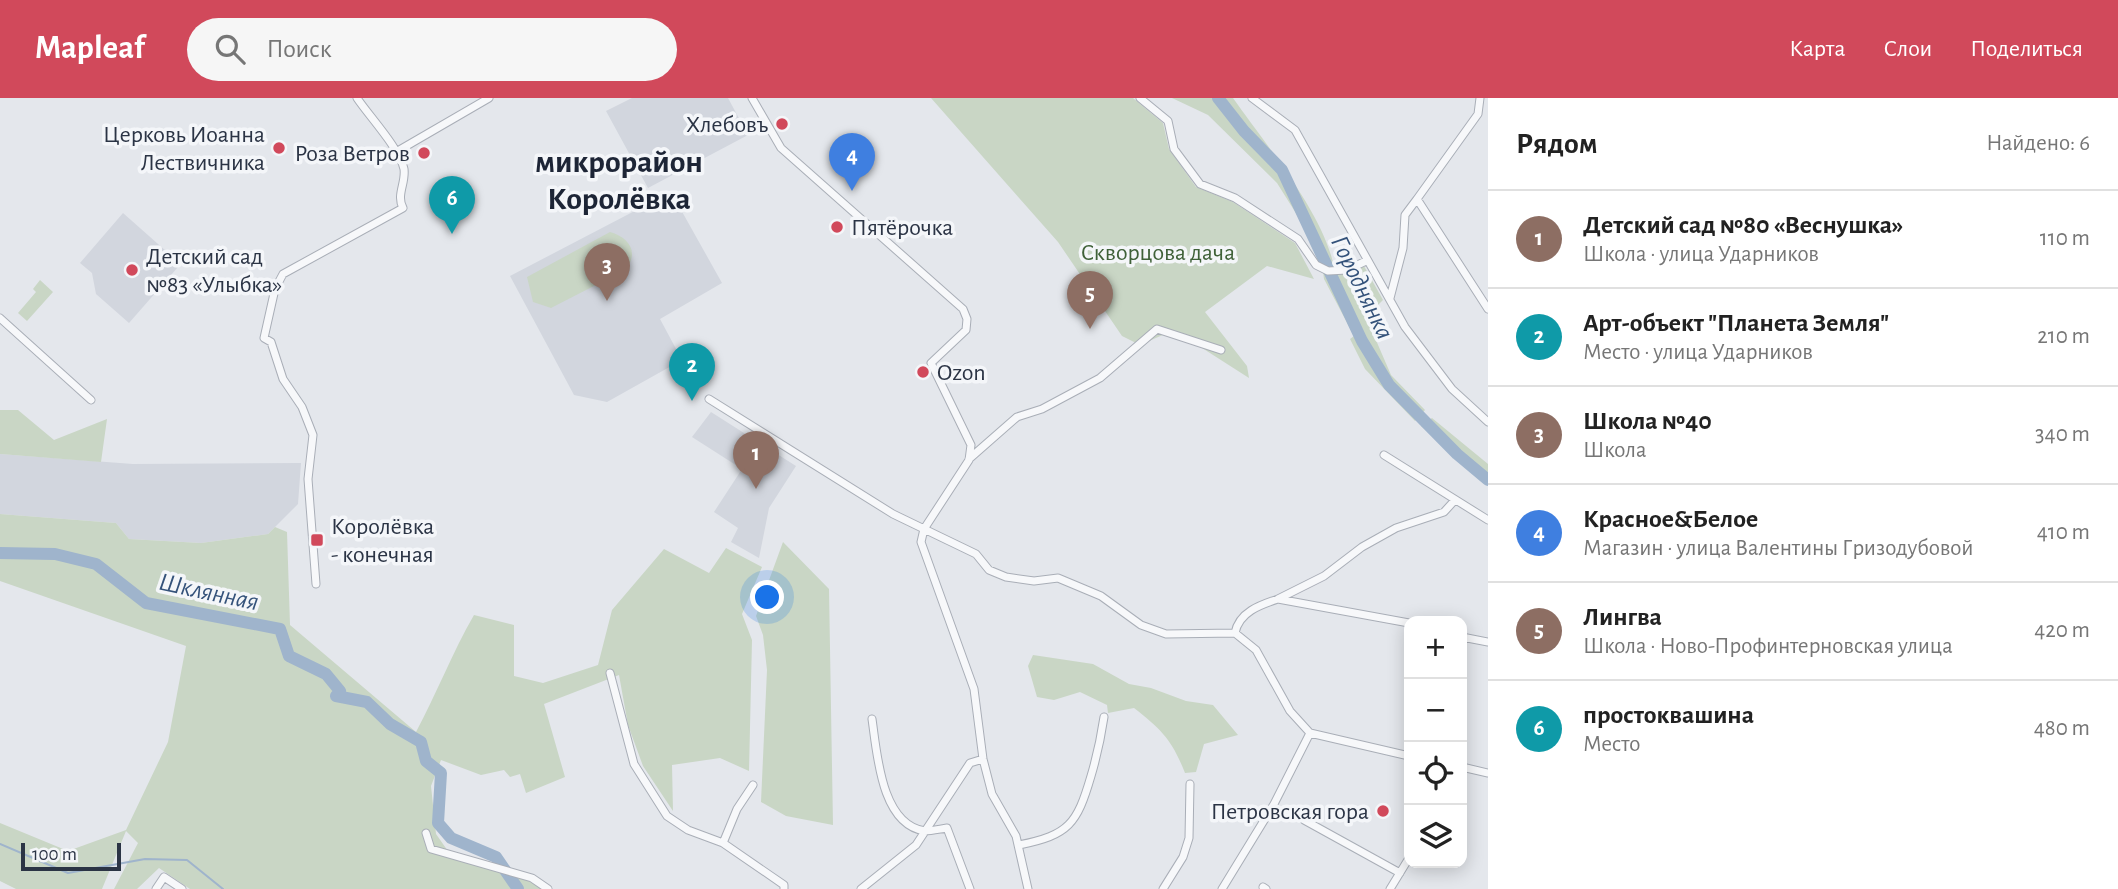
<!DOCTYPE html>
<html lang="ru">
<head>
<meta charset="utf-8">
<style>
	body { margin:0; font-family:"Alegreya Sans",sans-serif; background:#f6f6f6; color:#222 }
	.controls { position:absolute; right:21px; bottom:21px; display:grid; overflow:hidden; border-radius:14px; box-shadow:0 4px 18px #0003 }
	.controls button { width:63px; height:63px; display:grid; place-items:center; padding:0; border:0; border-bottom:2px solid #e0e0e0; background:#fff; color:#222; font:35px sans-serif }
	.scale { position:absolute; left:21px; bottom:18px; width:100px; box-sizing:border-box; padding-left:7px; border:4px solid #2b3445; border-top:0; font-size:19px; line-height:24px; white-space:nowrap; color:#2b3445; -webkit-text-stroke:5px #f4f6f9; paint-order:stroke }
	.you { position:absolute; left:768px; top:500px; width:24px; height:24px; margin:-18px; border:5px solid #fff; border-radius:50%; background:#1a73e8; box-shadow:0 0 0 10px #1a73e833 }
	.badge { display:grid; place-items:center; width:46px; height:46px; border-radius:50%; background:#d1495b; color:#fff; font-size:23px; font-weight:700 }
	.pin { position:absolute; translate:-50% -58px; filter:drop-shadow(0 2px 4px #0008) }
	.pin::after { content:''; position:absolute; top:37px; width:24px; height:21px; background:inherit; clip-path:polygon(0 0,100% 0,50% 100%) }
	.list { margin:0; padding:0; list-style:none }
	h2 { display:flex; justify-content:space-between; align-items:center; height:91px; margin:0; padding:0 28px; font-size:30px }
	h2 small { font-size:23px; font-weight:400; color:#767676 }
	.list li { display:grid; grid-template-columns:46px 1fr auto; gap:21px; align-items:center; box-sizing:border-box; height:98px; padding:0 28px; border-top:2px solid #e0e0e0 }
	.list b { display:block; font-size:26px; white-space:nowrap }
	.list p { margin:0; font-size:23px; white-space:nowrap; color:#767676 }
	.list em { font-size:23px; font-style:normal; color:#767676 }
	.icon { flex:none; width:38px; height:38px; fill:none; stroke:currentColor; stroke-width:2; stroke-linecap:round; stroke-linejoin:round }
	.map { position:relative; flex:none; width:1488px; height:791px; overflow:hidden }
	header { display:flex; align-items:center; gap:42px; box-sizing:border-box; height:98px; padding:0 35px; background:#d1495b; color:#fff }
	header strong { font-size:33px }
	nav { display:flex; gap:38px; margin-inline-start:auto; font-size:24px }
	.search { width:490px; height:63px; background:#f6f6f6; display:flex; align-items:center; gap:18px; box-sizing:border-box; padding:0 24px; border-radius:38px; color:#767676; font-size:26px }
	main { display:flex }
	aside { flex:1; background:#fff }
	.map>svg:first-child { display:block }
</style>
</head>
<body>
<header>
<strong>Mapleaf</strong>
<div class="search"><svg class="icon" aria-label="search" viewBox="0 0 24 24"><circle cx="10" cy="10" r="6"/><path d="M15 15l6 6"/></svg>Поиск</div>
<nav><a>Карта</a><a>Слои</a><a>Поделиться</a></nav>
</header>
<main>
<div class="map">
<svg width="1488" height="791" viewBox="0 0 1488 791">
	<rect width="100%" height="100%" fill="#e4e7ec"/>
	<!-- built -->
	<path fill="#d2d6de" d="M632,0H728L748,37L648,90L606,13Z
		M671,94L722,185L660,221L682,262L607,304L574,297L510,178Z
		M123,115L175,161L172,164L178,169L129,225L96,196L92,175L80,165Z
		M711,314L796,368L769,410L759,460L731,444L738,430L714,414L742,371L692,339Z
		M0,356L133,366L301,365L298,406L268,436L201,445L129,441L116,425L0,416Z"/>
	<!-- green -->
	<path fill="#c9d6c5" d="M931,0H1133L1163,25L1169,51L1196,89L1233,104L1295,145L1314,181L1267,168L1205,214L1247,268L1249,280L1174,232L1140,247L1122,238L1058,144Z
		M1172,0H1233C1265,46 1329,121 1335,176L1364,168L1383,202L1366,219L1391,277L1425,312L1415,323L1365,271L1350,241L1354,238L1324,181L1322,165L1309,136L1277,85L1208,17Z
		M610,134C629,139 640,155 625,172L551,210L533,204L527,179Z
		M40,182L53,194L27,223L18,215L36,194L33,191Z
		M0,312H18L54,342L107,321L101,364L0,356Z
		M1432,320L1488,366V385L1421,328Z
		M0,416L116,425L129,441L201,445L268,436L275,429L287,434L290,527L416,634C437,595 452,555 474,517L514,527V578L543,585L598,567L612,512L664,451L709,475L726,450L762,469L742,516L752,542L749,673L720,660L672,667L673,713L643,668L628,627L619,577L544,606L565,679L526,695L520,676L510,679L504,672L481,677L441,662L431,688L436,736L450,756L506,771L543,791H190L159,770L137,791H114L138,745L126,733L102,791H16L0,783V725L68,753L126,732L168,644L186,548L0,483Z
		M783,444L829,491L833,727L786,718L761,704L767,572L763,537L756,518Z
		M1033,557L1093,566L1129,586L1151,590L1186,603L1213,607L1238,637L1204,646L1196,674L1185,675C1172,642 1162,632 1134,610L1108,615L1107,607L1080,594L1054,602L1037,599L1028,568Z"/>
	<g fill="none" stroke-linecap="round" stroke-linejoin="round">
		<!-- stream -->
		<path stroke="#9fb4cc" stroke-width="2" d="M0,746L68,775L145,761L187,762L223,791"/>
		<!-- river -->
		<path stroke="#9fb4cc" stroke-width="12" d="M1218,0L1244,33L1282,72L1362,243L1389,287L1457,356L1488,382
			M0,455L55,456L96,466L146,505L280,531L289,558L326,576L340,593L336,598L367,604L390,626L421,644L426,663L441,675L438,725L451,740L496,759L518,791"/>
		<defs>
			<path id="minor" d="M752,0L781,50L963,211L967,221L966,232L931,265L971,347L969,362L924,431L921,444L974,591L983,661L992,696L1016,738L1028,791
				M1140,0L1168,23L1174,51L1200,86L1235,100L1298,141L1316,167L1328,173L1347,172L1366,163
				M1252,0L1295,32L1405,229L1452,291L1488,324
				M1480,0L1478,16L1417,101L1488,211
				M396,54L489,0
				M1390,200L1403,150L1405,117L1417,101
				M0,220L91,302
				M709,301L893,416L976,456L989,472L1006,479L1034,483L1058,480L1101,498L1141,527L1166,536L1235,535L1256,552L1290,613L1310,635L1409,658
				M1384,357L1488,422
				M969,361L1017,319L1042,311L1100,280L1157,231L1221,252
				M316,486L308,381L313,337L302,309L283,281L271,244L264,240L275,191L283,176L403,110C396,97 406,85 404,71C400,51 369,18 357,0
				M1278,501L1324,478L1362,449L1396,430L1444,414L1454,403
				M1235,535C1239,514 1260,507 1278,501L1409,525
				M1462,539L1488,544
				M1462,551L1463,539
				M610,575L634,666L667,718L688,732L723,745L784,787V791
				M872,621C877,655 881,727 925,733C931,733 940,731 947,730L970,791
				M1462,669L1488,675
				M1304,722L1400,775
				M426,735L431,751L532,780L548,791
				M723,745L737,711L753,687
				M1019,747C1069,737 1077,726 1091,678C1097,658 1101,639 1104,619
				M1263,789L1266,791
				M156,791L164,779L182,791
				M861,791L916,747L970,665L983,661
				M1163,791L1183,759L1189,740L1190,686
				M1222,791L1274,706L1310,635
				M1390,791L1409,760"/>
		</defs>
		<!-- minor casing -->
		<use href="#minor" stroke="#a9aeb7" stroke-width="9"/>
		<!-- minor -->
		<use href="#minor" stroke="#f7f8fa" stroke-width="7"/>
	</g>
	<!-- markers -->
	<g fill="#d1495b" stroke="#f4f6f9" stroke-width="2.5">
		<circle cx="782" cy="26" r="7"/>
		<circle cx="279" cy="50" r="7"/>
		<circle cx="424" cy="55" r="7"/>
		<circle cx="837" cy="129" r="7"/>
		<circle cx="132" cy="172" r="7"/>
		<circle cx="923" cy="274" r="7"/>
		<rect x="310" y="435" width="14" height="14" rx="3.5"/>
		<circle cx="1383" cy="713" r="7"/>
	</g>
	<g text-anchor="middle" stroke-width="7" stroke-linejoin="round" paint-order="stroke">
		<!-- poi labels -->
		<g font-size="24" fill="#2b3445" stroke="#f4f6f9" text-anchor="end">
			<text x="768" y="34">Хлебовъ</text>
			<text x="265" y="44">Церковь Иоанна<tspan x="265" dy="28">Лествичника</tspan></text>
			<text x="410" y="63">Роза Ветров</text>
			<text x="851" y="137" text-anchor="start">Пятёрочка</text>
			<text x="146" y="166" text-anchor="start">Детский сад<tspan x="146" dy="28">№83 «Улыбка»</tspan></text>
			<text x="937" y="282" text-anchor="start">Ozon</text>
			<text x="331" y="436" text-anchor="start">Королёвка<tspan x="331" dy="28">- конечная</tspan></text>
			<text x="1369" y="721">Петровская гора</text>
		</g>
		<!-- park labels -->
		<g font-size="24" fill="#3f6138" stroke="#f4f6f9">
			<text x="1158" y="162">Скворцова дача</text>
		</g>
		<!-- water labels -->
		<g font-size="26" font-style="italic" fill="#34527a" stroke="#f4f6f9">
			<text transform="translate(1363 189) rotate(64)" y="9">Городнянка</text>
			<text transform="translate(209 493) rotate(12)" y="9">Шклянная</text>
		</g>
		<!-- district labels -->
		<g font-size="32" font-weight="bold" fill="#1d2536" stroke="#f4f6f9">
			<text x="619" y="74">микрорайон<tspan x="619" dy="37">Королёвка</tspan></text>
		</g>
	</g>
</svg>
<div class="controls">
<button>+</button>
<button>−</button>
<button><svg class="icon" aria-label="locate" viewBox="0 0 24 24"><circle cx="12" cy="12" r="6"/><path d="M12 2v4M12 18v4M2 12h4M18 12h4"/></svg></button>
<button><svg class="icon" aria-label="layers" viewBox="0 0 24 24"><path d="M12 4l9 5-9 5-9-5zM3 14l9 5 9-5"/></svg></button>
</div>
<div class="scale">100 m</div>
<div class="you"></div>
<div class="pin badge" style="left:756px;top:391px;background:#8d6e63">1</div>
<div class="pin badge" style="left:692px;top:303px;background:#0f9aa8">2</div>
<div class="pin badge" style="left:607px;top:203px;background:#8d6e63">3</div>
<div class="pin badge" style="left:852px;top:93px;background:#3f7fe0">4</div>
<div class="pin badge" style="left:1090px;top:231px;background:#8d6e63">5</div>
<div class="pin badge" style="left:452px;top:136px;background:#0f9aa8">6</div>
</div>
<aside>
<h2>Рядом<small>Найдено: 6</small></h2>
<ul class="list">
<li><span class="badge" style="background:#8d6e63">1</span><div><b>Детский сад №80 «Веснушка»</b><p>Школа · улица Ударников</p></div><em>110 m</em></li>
<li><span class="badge" style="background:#0f9aa8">2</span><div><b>Арт-объект &quot;Планета Земля&quot;</b><p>Место · улица Ударников</p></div><em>210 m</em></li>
<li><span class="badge" style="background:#8d6e63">3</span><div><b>Школа №40</b><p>Школа</p></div><em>340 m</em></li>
<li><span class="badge" style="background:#3f7fe0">4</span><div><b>Красное&amp;Белое</b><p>Магазин · улица Валентины Гризодубовой</p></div><em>410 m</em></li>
<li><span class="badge" style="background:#8d6e63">5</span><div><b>Лингва</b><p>Школа · Ново-Профинтерновская улица</p></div><em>420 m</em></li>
<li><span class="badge" style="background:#0f9aa8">6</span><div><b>простоквашина</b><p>Место</p></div><em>480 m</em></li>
</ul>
</aside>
</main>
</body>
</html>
